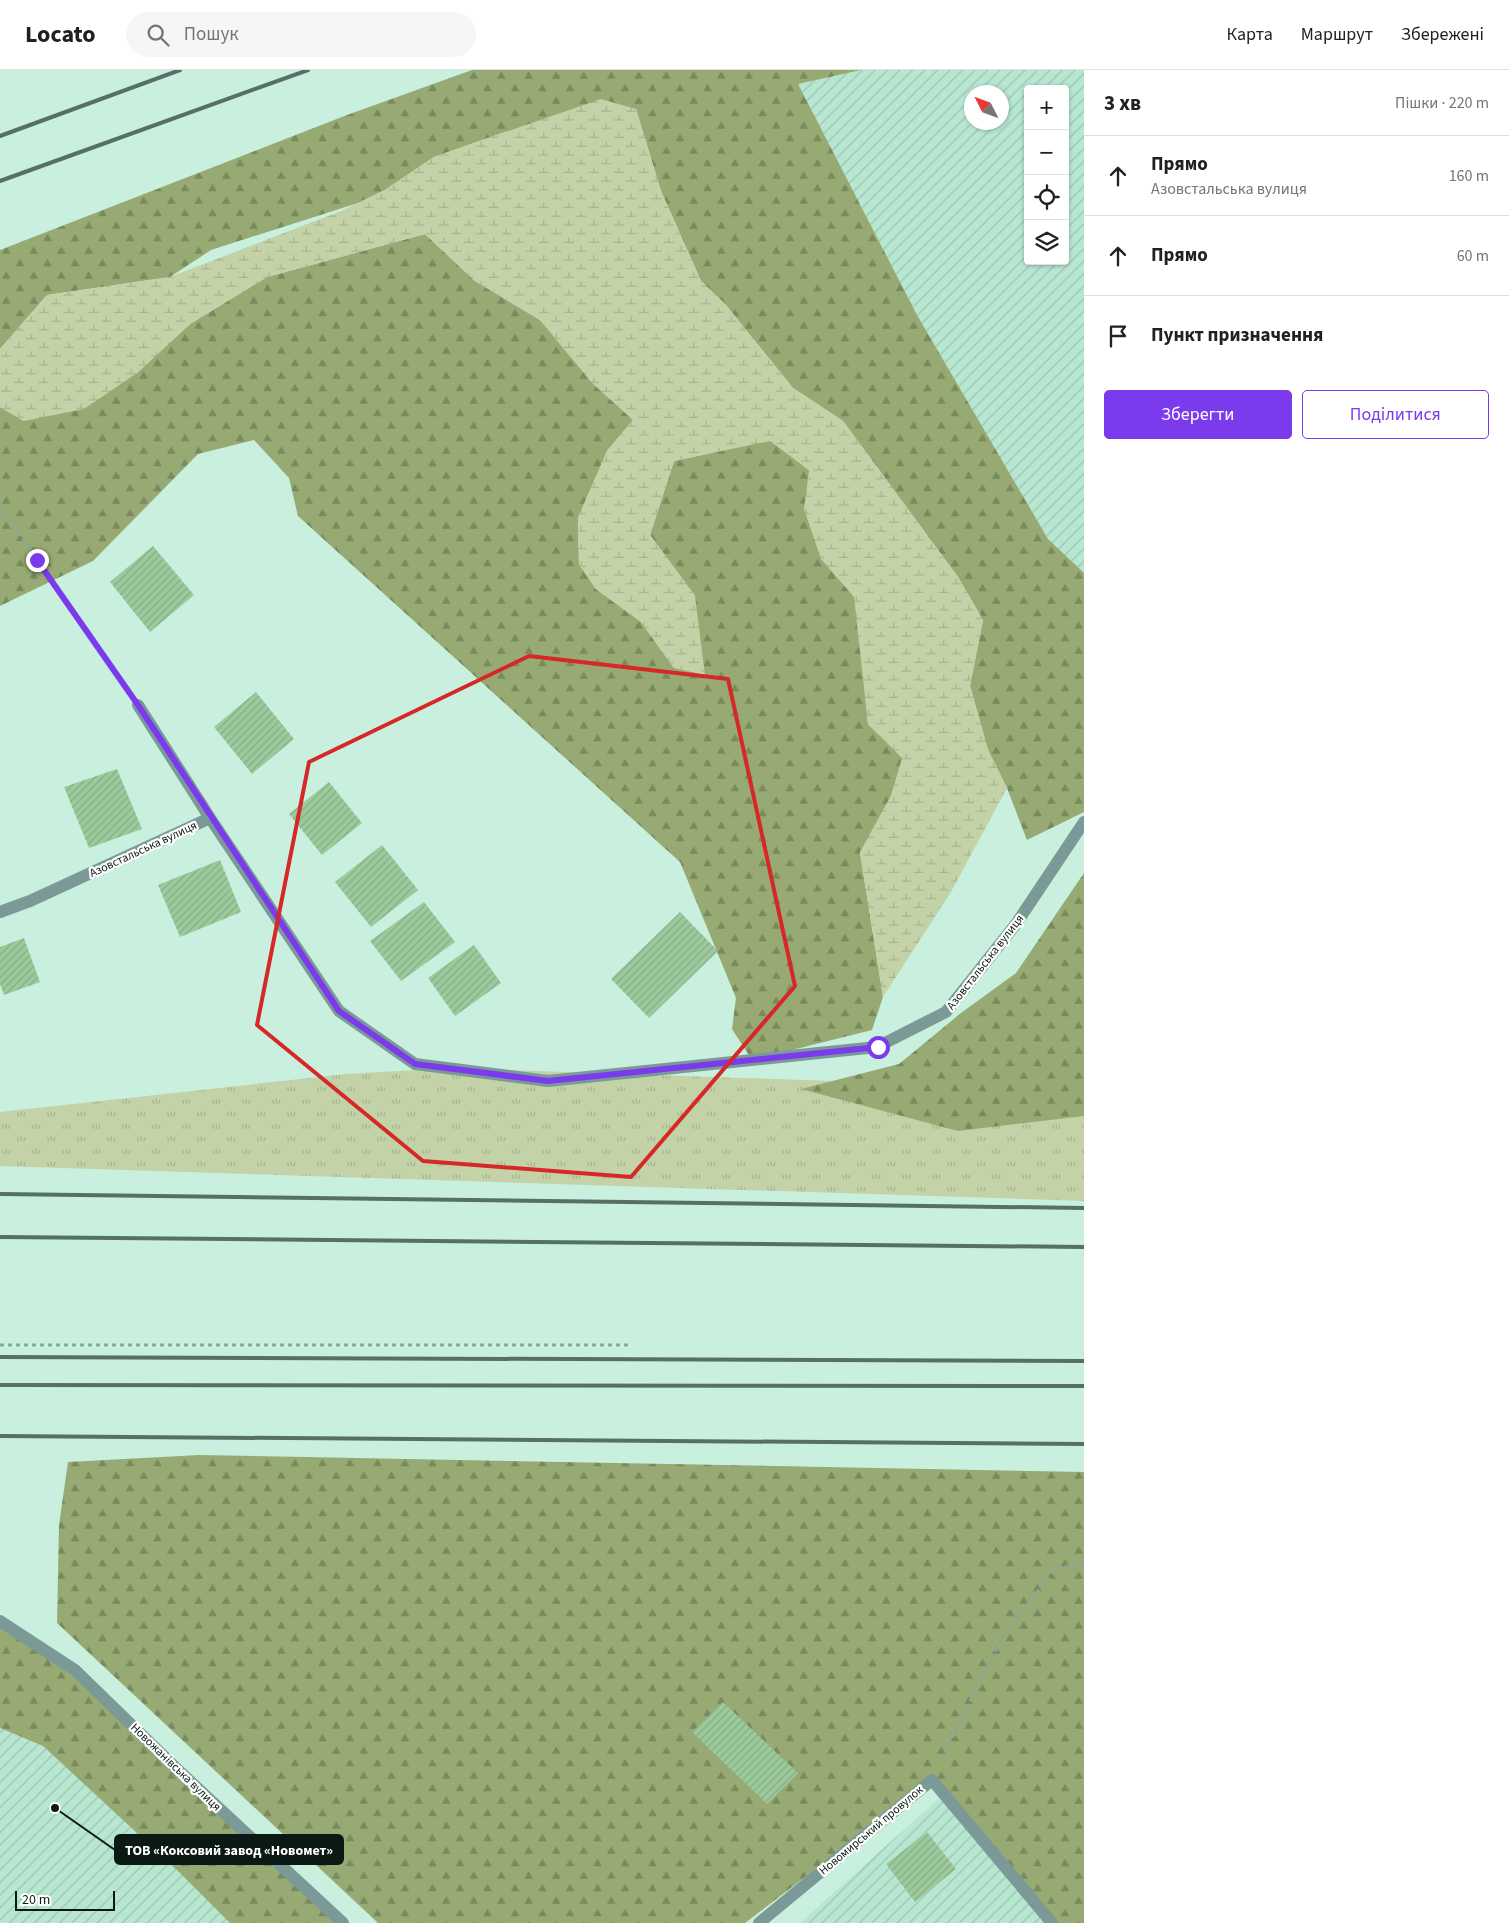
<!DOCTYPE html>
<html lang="uk">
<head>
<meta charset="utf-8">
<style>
	body { margin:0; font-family:"Source Sans 3",sans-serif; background:#f6f6f6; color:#202124 }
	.controls { position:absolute; right:15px; top:15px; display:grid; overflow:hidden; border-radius:5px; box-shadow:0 1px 4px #0004 }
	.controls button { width:45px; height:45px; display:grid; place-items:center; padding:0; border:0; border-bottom:1px solid #e0e0e0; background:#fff; color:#202124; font:25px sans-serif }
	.compass { position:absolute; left:964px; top:15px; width:45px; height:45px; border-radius:50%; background:#fff; box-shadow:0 1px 4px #0004; rotate:312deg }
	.scale { position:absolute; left:15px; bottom:12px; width:100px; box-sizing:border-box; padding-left:5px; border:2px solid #0b1914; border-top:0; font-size:14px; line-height:18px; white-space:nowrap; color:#0b1914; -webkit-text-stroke:4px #fff; paint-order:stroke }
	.stop { position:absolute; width:15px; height:15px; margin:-11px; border:4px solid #7c3aed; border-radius:50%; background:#fff }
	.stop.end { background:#7c3aed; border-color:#fff; box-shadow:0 1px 5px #0008 }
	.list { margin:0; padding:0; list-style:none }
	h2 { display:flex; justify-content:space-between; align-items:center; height:65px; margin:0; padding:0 20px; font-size:21px }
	h2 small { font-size:16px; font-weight:400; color:#757577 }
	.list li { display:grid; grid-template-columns:32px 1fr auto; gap:15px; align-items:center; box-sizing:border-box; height:80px; padding:0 20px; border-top:1px solid #e0e0e0 }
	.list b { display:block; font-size:19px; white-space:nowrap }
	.list p { margin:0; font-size:16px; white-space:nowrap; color:#757577 }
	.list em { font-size:16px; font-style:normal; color:#757577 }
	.actions { display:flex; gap:10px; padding:15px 20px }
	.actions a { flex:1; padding:11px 0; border:1px solid #7c3aed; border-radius:5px; text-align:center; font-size:18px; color:#7c3aed }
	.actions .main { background:#7c3aed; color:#fff }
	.icon { flex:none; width:28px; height:28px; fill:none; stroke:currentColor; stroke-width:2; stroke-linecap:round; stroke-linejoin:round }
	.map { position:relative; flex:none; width:1084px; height:1853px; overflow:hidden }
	header { display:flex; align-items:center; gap:30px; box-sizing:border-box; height:70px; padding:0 25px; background:#fff; border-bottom:1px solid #e0e0e0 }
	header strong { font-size:24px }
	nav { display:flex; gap:28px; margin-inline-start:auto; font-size:18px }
	.search { width:350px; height:45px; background:#f6f6f6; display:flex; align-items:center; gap:12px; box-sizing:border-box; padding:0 18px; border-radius:28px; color:#757577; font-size:19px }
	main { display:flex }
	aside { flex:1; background:#fff }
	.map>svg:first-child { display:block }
</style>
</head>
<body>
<header>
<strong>Locato</strong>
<div class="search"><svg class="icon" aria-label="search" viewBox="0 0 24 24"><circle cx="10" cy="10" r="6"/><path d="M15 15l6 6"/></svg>Пошук</div>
<nav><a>Карта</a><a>Маршрут</a><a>Збережені</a></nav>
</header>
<main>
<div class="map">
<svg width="1084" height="1853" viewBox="0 0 1084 1853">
	<defs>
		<pattern id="industrial-furrows" width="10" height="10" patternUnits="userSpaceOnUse" patternTransform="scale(1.25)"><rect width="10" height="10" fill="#b7e6d1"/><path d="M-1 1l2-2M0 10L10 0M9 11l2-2" fill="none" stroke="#9cc5b3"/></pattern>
		<pattern id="grass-tufts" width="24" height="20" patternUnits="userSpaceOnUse" patternTransform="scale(1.25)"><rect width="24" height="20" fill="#c3d3a7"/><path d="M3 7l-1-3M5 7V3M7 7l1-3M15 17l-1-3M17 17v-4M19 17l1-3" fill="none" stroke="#a6b58f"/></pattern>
		<pattern id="forest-firs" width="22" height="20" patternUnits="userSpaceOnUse" patternTransform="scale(1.25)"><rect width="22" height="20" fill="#97aa73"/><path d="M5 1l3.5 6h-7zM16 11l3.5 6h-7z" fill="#798a5d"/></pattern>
		<pattern id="wetland-marsh" width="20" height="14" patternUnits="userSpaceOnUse" patternTransform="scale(1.25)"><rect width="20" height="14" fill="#c3d3a7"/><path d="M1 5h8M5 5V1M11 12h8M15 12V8" fill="none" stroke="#a6b58f"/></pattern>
		<pattern id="building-hatch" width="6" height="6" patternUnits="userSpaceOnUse" patternTransform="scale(1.25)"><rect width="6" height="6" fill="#9dca9d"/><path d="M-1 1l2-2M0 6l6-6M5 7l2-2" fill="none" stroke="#86ad86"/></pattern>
	</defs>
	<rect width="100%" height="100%" fill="#c9f0de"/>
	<!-- industrial -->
	<path fill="url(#industrial-furrows)" fill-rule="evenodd" d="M858,0H1084V504L1048,469L917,245L797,14ZM1028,19H1065V191H1028ZM972,22H1002V52H972Z
		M0,1658L43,1676L235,1853H0Z
		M974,1697L1084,1853H800Z"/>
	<!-- grass -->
	<path fill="url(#grass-tufts)" d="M451,998L863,1012L1084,1046V1131L0,1096V1042L346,1004Z"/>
	<!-- forest -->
	<path fill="url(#forest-firs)" d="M472,0H861L798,14L917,245L1048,469L1084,503V742L1027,770L1007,718L988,680L970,616L983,550L958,507L843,351L793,318L725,234L701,211L661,121L636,39L505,62L434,87L385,120L358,133L211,180L170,207L47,225L0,279V180L347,45Z
		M425,164L475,211L540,250L633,350L607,381L578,448L579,494L596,519L641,552L674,598L695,526L650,465L674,391L770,370L809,400L859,526L868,654L903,688L891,726L860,783L883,927L872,960L752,990L732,959L736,928L680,792L298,446L289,408L254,370L198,384L93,491L0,536V337L24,351L137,303L190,254L267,207Z
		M1084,803V1046L958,1061L801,1019L899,994L961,943L1016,903Z
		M199,1385L1084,1402V1853H1058L932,1710L745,1853H378L57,1553L59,1455L68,1392Z
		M0,1557L84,1608L345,1853H230L178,1801L43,1676L0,1658Z"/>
	<!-- wetland -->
	<path fill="url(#wetland-marsh)" d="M601,29L636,39L661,121L701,211L725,234L793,318L843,351L958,507L983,550L970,616L988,680L1007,718L951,822L883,927L860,782L891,726L902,688L868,654L854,527L821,489L804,439L809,400L770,371L674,391L650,465L695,526L705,605L674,598L641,552L596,519L579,494L578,448L607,381L633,350L592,313L540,250L475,211L425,164L267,207L190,254L137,303L84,339L24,351L0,337V279L47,225L170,207L341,141L385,120L434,87Z"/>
	<!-- building -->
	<path fill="url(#building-hatch)" d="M153,476L194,525L150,562L110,512Z
		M256,622L294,669L252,704L214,657Z
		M117,699L142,759L89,778L64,717Z
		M329,712L362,753L322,785L289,744Z
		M382,775L418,820L371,857L335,812Z
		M220,790L241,842L180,867L158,815Z
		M424,832L455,872L401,911L370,871Z
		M680,842L718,881L649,948L611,909Z
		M24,868L40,912L4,925L0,914V877Z
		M474,875L501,913L455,946L428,908Z
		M723,1632L798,1703L767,1734L692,1662Z
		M927,1762L956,1799L915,1832L886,1794Z"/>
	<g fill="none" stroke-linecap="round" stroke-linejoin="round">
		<!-- path -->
		<path stroke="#89a89a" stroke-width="3" stroke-dasharray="4 4" stroke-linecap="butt" d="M0,436L125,616
			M0,1275H631
			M942,1689L1001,1569L1055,1499L1084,1493"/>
		<!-- street -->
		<path stroke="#7b9a97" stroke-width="12" d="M138,635L210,748
			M0,842L30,831L210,748L339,941L415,994L548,1011L877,977L946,942L1016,854L1084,752
			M0,1551L75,1600L179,1701L343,1853
			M759,1853L932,1710L1052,1853"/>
		<!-- rail -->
		<path stroke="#576f65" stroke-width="4" d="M0,66L180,0
			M0,111L308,0
			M0,1124L1084,1138
			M0,1167L1084,1177
			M0,1287L1084,1291
			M0,1315L1084,1316
			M0,1366L1084,1374"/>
	</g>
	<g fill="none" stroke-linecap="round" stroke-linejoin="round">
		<!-- route -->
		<path stroke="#7c3aed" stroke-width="6" d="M37,490L138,635L339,941L415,994L548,1011L878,977"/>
	</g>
	<!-- marked area -->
	<path fill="none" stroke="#d62828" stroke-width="4" stroke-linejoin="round" d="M529,586L728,609L795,916L631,1107L423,1091L257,955L309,692Z"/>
	<g text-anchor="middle" stroke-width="4.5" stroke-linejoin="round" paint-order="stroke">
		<!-- street labels -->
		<g font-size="12" fill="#0b1914" stroke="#fff">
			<text transform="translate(143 779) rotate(-25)" y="4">Азовстальська вулиця</text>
			<text transform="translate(985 892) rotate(-52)" y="4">Азовстальська вулиця</text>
			<text transform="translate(176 1697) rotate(44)" y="4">Новожанівська вулиця</text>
			<text transform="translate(871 1760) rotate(-40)" y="4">Новомирський провулок</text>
		</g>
	</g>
	<!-- callouts -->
	<path fill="none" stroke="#0b1914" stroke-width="2" d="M55 1738L115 1780"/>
	<circle fill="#0b1914" stroke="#fff" stroke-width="2" cx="55" cy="1738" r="5"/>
	<rect fill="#0b1914" stroke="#0b1914" stroke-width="2" x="115" y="1765" width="228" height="29" rx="5"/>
	<g font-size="14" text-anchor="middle" font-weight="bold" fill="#fff">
		<text x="229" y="1785">ТОВ «Коксовий завод «Новомет»</text>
	</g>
</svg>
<div class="controls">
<button>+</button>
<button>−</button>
<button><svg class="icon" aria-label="locate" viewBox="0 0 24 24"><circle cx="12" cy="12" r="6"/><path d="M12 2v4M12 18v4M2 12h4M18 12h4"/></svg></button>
<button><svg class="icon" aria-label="layers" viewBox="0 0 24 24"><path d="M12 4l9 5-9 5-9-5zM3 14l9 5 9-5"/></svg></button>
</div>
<svg class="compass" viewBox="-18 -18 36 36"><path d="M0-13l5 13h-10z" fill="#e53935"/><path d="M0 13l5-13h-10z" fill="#757577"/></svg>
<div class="scale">20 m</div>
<div class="stop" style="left:878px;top:977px"></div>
<div class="stop end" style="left:37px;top:490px"></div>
</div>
<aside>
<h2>3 хв<small>Пішки · 220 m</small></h2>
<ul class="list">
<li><svg class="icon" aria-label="ahead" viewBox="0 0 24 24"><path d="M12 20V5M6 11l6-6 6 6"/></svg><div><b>Прямо</b><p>Азовстальська вулиця</p></div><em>160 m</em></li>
<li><svg class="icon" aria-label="ahead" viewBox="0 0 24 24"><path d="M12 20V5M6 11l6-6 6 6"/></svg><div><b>Прямо</b></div><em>60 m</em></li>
<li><svg class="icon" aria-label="arrive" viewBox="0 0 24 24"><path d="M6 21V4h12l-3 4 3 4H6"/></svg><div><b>Пункт призначення</b></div></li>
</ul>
<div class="actions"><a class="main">Зберегти</a><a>Поділитися</a></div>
</aside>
</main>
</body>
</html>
